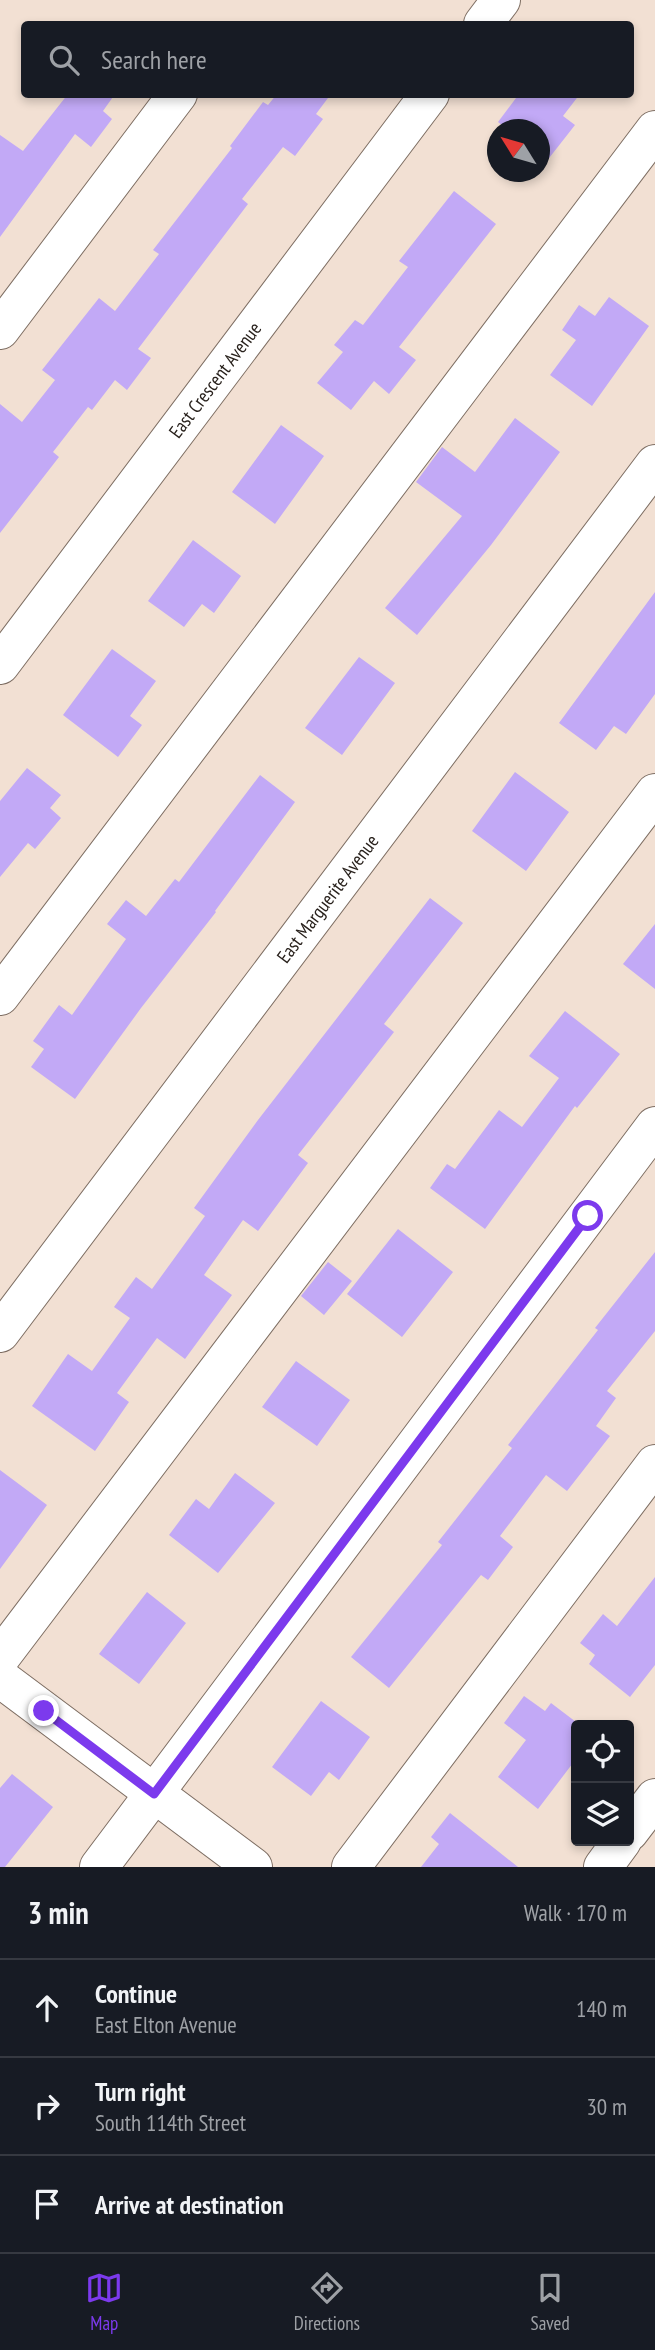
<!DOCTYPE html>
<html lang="en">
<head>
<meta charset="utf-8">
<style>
	body { margin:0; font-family:"PT Sans Narrow",sans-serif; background:#20242c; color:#f1f3f6 }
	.controls { position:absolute; right:21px; bottom:21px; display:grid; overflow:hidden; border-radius:7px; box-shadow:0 4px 10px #0003 }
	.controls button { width:63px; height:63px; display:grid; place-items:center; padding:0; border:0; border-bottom:2px solid #363941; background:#171b24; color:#f1f3f6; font:35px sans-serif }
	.compass { position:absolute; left:487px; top:119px; width:63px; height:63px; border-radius:50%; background:#171b24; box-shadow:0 4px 10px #0003; rotate:307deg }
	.stop { position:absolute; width:21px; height:21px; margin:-16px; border:5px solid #7c3aed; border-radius:50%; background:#fff }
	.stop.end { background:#7c3aed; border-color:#fff; box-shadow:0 2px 7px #0008 }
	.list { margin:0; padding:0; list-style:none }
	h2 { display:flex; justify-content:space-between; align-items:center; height:91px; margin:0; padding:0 28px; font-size:30px }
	h2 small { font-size:23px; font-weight:400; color:#9ea1a6 }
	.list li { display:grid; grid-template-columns:46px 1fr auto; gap:21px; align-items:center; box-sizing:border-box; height:98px; padding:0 28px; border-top:2px solid #363941 }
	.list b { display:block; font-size:26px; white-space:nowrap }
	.list p { margin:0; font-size:23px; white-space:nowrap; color:#9ea1a6 }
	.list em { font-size:23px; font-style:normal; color:#9ea1a6 }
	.icon { flex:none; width:38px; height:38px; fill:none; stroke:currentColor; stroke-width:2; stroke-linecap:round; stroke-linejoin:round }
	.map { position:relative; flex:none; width:655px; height:1867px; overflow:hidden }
	.search { position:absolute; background:#171b24; box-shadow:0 4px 10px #0003; left:21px; right:21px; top:21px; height:77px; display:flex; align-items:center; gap:18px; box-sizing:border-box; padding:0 24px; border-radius:7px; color:#9ea1a6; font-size:26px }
	.sheet { height:385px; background:#171b24 }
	nav { display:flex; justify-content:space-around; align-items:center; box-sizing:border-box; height:98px; border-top:2px solid #363941; background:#171b24; font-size:19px; color:#9ea1a6 }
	nav a { display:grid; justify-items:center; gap:4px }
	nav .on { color:#7c3aed }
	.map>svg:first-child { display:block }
</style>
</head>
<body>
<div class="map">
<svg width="655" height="1867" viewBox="0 0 655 1867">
	<rect width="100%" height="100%" fill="#f2e0d3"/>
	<!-- building -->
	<path fill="#c2a9f6" d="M68,94H115L103,111L112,119L91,147L75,134L0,237V135L23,151Z
		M277,94H331L316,114L323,119L295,156L283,147L242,199L248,204L138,349L151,358L127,390L115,380L92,410L88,407L53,452L59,457L0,533V404L22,422L55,380L42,370L99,298L115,311L159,254L153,250L232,148L230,146L263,102L268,105Z
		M519,94H580L563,116L575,125L546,162L540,156V130H508L498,122Z
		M454,191L496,224L399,347L416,360L389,394L374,381L351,410L317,383L343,352L334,345L355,320L363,325L408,267L399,261Z
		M609,297L649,326L592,406L550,375L576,340L562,330L579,305L595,316Z
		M515,418L560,452L491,545L417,635L385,608L462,516L416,482L442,447L475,472Z
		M281,425L324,456L275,524L232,492Z
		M193,540L241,576L214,613L202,604L184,627L148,601Z
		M655,592V694L626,734L614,726L596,750L559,723Z
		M112,649L156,681L130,716L142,725L118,757L63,715Z
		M359,657L395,683L342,755L305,728Z
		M27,768L61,795L50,808L61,818L35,849L28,843L0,877V801Z
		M515,772L569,812L526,871L472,831Z
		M260,775L295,802L215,911L216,912L141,1008L75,1099L31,1067L44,1049L33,1041L59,1005L72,1015L126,939L107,924L126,900L146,916L175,879L179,882Z
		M430,898L463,923L384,1024L394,1032L298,1155L308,1163L258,1231L243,1220L204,1275L232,1295L185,1359L157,1338L117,1393L129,1402L95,1451L32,1406L68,1354L92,1371L130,1318L114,1307L136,1277L152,1289L205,1216L194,1208L258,1120Z
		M655,924V989L623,964Z
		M565,1011L620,1054L577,1108L575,1106L485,1229L430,1188L447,1164L455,1169L499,1110L522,1127L559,1078L529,1056Z
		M398,1229L453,1272L402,1337L347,1294Z
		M655,1252V1331L607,1391L616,1398L596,1426L610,1436L567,1491L546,1475L500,1536L513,1547L488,1580L481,1575L389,1688L351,1657L442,1545L438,1542L512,1448L508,1445L598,1330L595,1328Z
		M328,1262L352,1281L324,1315L301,1296Z
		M296,1361L350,1400L317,1446L262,1407Z
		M0,1470L47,1505L0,1569Z
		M235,1473L275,1503L218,1573L169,1535L196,1499L209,1509Z
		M655,1577V1665L630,1697L589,1664L595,1655L580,1643L603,1614L617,1626Z
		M147,1592L186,1623L139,1684L99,1654Z
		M524,1696L545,1711L551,1703L576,1722V1759L538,1809L498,1777L526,1740L504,1723Z
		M321,1701L370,1737L339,1780L329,1772L311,1796L272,1767Z
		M12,1774L53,1807L5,1867H0V1788Z
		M450,1813L518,1867H421L439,1844L431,1837Z"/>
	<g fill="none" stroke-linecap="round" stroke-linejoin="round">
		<defs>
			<g id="minor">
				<path d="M483,24L501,0"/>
				<path d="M0,330L178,94"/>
				<path id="s1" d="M0,665L430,94"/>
				<path d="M0,996L655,130"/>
				<path id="s2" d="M0,1333L655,464"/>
				<path d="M0,1658L655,793"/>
				<path d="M0,1678L253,1867"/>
				<path d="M629,1832L655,1798"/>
				<path d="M99,1867L655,1126"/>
				<path d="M351,1867L655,1464"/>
				<path d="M603,1867L622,1841"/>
			</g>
		</defs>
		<!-- minor casing -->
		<use href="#minor" stroke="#7e6e63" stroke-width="40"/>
		<!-- minor -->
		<use href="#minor" stroke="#fff" stroke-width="38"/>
	</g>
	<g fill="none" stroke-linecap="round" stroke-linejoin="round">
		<!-- route -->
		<path stroke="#7c3aed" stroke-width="9" d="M44,1711L154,1794L588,1216"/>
	</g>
	<g text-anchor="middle" stroke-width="7" stroke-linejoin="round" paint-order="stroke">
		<!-- street labels -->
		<g font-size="19" fill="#29221d" stroke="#fff">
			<text dy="7" stroke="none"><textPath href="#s1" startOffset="357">East Crescent Avenue</textPath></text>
			<text dy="7" stroke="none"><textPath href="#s2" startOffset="544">East Marguerite Avenue</textPath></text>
		</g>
	</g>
</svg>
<div class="controls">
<button><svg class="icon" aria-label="locate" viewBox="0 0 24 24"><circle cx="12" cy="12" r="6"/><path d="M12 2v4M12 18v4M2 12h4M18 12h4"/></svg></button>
<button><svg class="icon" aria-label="layers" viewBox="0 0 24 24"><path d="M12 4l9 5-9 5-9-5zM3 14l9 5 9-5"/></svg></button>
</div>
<svg class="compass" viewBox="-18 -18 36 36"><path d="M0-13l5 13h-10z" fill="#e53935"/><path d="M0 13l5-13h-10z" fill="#9ea1a6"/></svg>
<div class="stop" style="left:588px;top:1216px"></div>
<div class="stop end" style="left:44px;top:1711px"></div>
<div class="search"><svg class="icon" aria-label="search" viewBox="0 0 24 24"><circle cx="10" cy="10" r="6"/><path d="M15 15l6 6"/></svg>Search here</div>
</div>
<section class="sheet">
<h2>3 min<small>Walk · 170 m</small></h2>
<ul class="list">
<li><svg class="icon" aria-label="ahead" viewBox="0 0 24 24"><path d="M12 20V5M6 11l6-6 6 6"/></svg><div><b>Continue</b><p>East Elton Avenue</p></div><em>140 m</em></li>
<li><svg class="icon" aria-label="right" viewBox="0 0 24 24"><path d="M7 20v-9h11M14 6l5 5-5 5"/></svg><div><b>Turn right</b><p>South 114th Street</p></div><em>30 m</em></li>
<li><svg class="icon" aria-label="arrive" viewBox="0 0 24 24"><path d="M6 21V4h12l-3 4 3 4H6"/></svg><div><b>Arrive at destination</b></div></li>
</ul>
</section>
<nav>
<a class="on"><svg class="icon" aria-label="map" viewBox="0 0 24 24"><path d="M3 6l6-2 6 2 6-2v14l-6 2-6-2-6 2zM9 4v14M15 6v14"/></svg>Map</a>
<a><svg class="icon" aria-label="directions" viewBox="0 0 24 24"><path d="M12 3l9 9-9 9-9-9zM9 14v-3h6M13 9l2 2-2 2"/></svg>Directions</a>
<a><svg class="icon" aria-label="saved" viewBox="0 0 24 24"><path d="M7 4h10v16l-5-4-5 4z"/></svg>Saved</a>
</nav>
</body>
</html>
